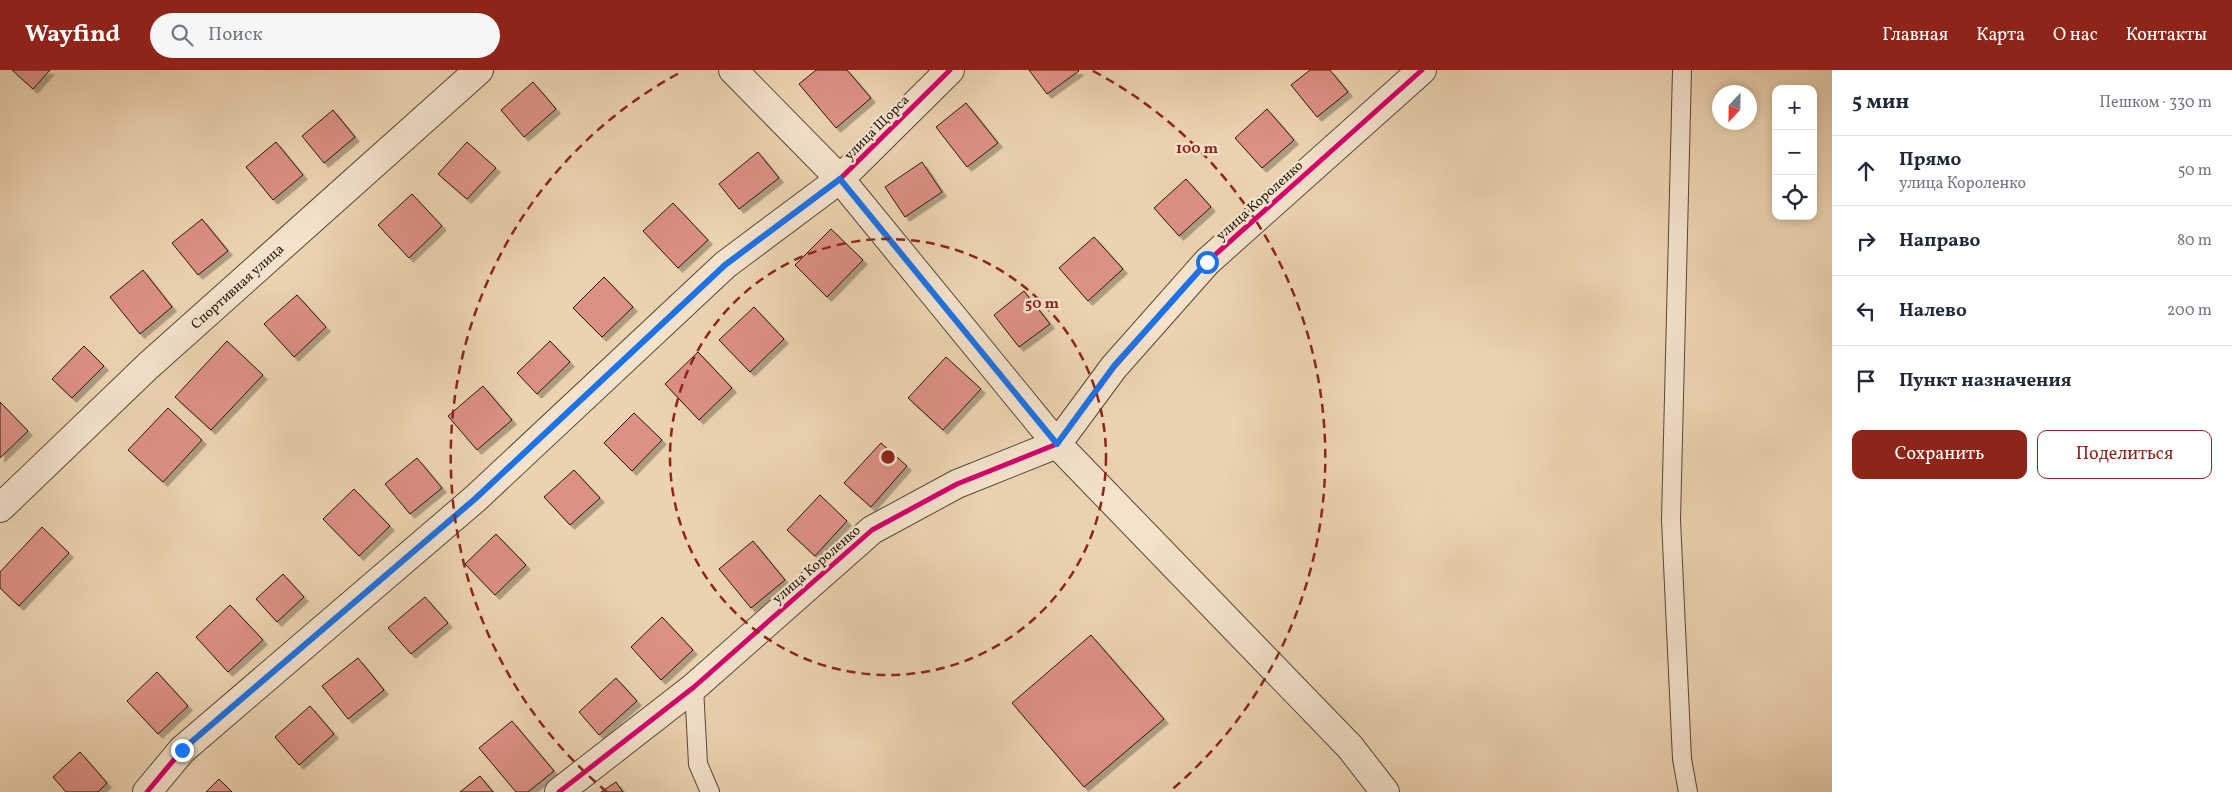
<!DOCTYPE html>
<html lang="ru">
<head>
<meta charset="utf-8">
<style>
	body { margin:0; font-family:Vollkorn,serif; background:#f6f6f7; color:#1f2937 }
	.controls { position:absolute; right:15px; top:15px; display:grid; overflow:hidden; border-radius:10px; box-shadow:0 2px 8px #0003 }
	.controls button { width:45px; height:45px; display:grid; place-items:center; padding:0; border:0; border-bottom:1px solid #e0e1e3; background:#fff; color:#1f2937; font:25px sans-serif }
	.compass { position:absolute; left:1712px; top:15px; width:45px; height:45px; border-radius:50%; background:#fff; box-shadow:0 2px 8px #0003; rotate:202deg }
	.stop { position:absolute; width:15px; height:15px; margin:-11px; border:4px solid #1a73e8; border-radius:50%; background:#fff }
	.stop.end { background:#1a73e8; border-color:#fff; box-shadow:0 1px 5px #0008 }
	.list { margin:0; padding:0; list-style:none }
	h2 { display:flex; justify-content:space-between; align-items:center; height:65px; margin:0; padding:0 20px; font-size:21px }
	h2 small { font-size:16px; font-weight:400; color:#747a83 }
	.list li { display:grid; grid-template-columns:32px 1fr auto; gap:15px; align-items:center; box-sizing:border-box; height:70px; padding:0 20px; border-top:1px solid #e0e1e3 }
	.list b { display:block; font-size:19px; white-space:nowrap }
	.list p { margin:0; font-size:16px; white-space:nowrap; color:#747a83 }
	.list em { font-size:16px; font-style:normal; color:#747a83 }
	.actions { display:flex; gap:10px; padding:15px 20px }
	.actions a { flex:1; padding:11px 0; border:1px solid #8f2418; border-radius:10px; text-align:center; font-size:18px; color:#8f2418 }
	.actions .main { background:#8f2418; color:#fff }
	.icon { flex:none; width:28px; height:28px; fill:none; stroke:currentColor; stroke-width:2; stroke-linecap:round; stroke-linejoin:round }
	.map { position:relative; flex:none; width:1832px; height:722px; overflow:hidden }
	header { display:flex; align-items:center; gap:30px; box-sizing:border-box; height:70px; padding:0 25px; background:#8f2418; color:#fff }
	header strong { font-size:24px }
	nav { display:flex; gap:28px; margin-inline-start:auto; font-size:18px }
	.search { width:350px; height:45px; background:#f6f6f7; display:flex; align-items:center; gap:12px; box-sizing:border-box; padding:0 18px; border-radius:28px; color:#747a83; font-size:19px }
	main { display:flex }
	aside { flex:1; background:#fff }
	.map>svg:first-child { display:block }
</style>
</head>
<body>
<header>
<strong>Wayfind</strong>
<div class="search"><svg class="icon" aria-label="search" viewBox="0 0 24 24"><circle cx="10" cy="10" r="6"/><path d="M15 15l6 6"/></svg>Поиск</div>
<nav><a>Главная</a><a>Карта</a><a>О нас</a><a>Контакты</a></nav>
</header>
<main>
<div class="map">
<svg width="1832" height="722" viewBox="0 0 1832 722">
	<defs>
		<filter id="shadow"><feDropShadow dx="4.5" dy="4.5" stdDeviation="0" flood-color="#0004"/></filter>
	</defs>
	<rect width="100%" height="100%" fill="#ecd3b0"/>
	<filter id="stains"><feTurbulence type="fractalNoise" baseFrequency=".004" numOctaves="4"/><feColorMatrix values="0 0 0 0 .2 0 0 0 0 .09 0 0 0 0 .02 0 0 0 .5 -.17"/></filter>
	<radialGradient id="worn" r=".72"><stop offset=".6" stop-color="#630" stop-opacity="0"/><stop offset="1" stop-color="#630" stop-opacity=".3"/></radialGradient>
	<!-- building -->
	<path fill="#dd9084" stroke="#25180f" filter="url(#shadow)" d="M12,0H50L33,19Z
		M816,0H847L871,28L836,58L799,14Z
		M1029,0H1078L1079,1L1047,24Z
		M1310,0H1330L1348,22L1317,47L1291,15Z
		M533,12L556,39L524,67L501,40Z
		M966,33L998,73L967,97L936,57Z
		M1267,39L1294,70L1262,98L1235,68Z
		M333,40L355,67L324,93L302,66Z
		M276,72L303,105L273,130L246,97Z
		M467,72L496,98L467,129L438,104Z
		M758,82L779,108L739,139L719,114Z
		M922,92L942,122L905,147L885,117Z
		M1186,109L1211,137L1179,166L1154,138Z
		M412,124L442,156L409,188L378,155Z
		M673,133L708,170L678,198L643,161Z
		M202,149L228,181L198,205L172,173Z
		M831,159L863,190L827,227L795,195Z
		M1094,167L1123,199L1088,231L1059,198Z
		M143,200L172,237L140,264L110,227Z
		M604,207L633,237L602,267L573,238Z
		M1024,221L1050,254L1019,277L994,245Z
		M297,225L326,257L294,287L264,254Z
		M754,237L784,269L750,302L719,270Z
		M227,271L263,305L211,360L175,327Z
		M550,271L570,292L537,324L517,303Z
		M84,276L104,296L72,328L52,309Z
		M698,282L732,318L699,350L665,314Z
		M946,287L981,319L943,360L908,328Z
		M483,316L512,350L477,380L448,346Z
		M0,332L28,361L0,388Z
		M168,338L202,370L163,412L128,380Z
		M634,343L662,370L632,401L604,373Z
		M881,373L907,396L871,437L844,413Z
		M417,388L442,418L410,444L385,414Z
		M574,400L600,428L570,455L544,427Z
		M354,419L390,456L359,486L323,449Z
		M820,425L847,451L815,486L787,460Z
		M42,457L69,483L19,536L0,518V502Z
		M496,464L526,495L495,525L465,494Z
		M753,471L785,510L751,538L719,499Z
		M283,504L304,527L277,552L256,529Z
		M425,527L448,553L411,584L388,558Z
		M230,535L263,570L228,602L196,567Z
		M662,547L693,580L661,610L631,577Z
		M1091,565L1164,649L1084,717L1012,633Z
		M358,588L384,620L348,649L322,616Z
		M157,602L188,636L158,664L127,631Z
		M616,608L637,631L599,665L579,642Z
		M310,636L334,664L299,695L275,667Z
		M512,651L554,701L528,722H516L479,678Z
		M80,682L107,713L98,722H66L53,707Z
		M480,706L493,722H460Z
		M219,709L232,722H206Z
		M616,712L623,722H601Z"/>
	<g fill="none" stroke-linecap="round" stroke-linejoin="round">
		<defs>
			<path id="service" d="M1682,0L1671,450L1682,689L1688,722
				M694,617L698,694L710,722"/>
			<path id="minor" d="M733,0L840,109L1057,374L1350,677L1385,722
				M0,438L148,296L479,0
				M147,722L182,680L476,428L725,195L840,109L950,0
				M559,722L694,617L872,460L957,414L1057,374L1114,297L1207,192L1422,0"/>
		</defs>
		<!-- service casing -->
		<use href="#service" stroke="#574737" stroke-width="20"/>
		<!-- minor casing -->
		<use href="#minor" stroke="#574737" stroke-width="30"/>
		<!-- service -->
		<use href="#service" stroke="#f3e2cc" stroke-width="18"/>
		<!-- minor -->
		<use href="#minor" stroke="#f3e2cc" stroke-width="28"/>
		<defs>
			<path id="cycleway" d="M147,722L182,680L476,428L725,195L840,109L950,0
				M559,722L694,617L872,460L957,414L1057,374L1114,297L1207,192L1422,0"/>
		</defs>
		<!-- cycleway casing -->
		<use href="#cycleway" stroke="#f3e2cc" stroke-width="8"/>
		<!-- cycleway -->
		<use href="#cycleway" stroke="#d6006c" stroke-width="5"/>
	</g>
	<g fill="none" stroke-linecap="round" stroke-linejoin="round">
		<!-- route -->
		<path stroke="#1a73e8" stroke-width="6" d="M182,680L476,428L725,195L840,109L1057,374L1114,296L1207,192"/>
	</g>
	<!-- distance rings -->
	<g fill="none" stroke="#8f2418" stroke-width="2.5" stroke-dasharray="9 6">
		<circle cx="888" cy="387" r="218"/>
		<path d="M607 722A437 437 0 0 1 683 1M1093 1A437 437 0 0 1 1169 722"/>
	</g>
	<g text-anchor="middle" stroke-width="5" stroke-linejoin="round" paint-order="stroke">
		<!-- street labels -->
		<g font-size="14" fill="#25180f" stroke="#f3e2cc">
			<text transform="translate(876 57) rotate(-45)" y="5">улица Щорса</text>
			<text transform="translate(1259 130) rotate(-42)" y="5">улица Короленко</text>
			<text transform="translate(237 216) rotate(-42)" y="5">Спортивная улица</text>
			<text transform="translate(816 494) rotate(-41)" y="5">улица Короленко</text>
		</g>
	</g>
	<circle cx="888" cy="387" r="8" fill="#8f2418" stroke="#f3e2cc" stroke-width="2.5"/>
	<g font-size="15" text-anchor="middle" font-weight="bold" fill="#8f2418" stroke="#f3e2cc" stroke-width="5" stroke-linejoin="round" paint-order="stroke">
		<text x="1197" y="83">100 m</text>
		<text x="1042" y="238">50 m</text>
	</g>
	<rect width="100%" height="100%" filter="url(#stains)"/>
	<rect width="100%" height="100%" fill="url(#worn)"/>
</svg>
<div class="controls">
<button>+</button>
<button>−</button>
<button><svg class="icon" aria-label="locate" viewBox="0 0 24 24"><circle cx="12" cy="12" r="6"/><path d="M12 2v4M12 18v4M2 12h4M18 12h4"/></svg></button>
</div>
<svg class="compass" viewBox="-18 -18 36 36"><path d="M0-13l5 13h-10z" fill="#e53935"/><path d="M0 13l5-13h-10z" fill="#747a83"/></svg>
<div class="stop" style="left:1207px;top:192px"></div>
<div class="stop end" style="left:182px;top:680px"></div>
</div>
<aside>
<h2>5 мин<small>Пешком · 330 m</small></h2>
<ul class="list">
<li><svg class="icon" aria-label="ahead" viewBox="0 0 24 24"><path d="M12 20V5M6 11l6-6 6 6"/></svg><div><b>Прямо</b><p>улица Короленко</p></div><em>50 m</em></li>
<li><svg class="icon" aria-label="right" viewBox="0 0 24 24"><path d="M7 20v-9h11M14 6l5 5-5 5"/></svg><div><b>Направо</b></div><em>80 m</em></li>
<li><svg class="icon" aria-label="left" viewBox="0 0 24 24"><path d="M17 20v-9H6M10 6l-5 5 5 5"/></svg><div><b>Налево</b></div><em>200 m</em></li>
<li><svg class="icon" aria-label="arrive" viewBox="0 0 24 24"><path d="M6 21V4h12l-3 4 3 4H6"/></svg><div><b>Пункт назначения</b></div></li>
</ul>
<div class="actions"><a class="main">Сохранить</a><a>Поделиться</a></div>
</aside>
</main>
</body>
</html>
